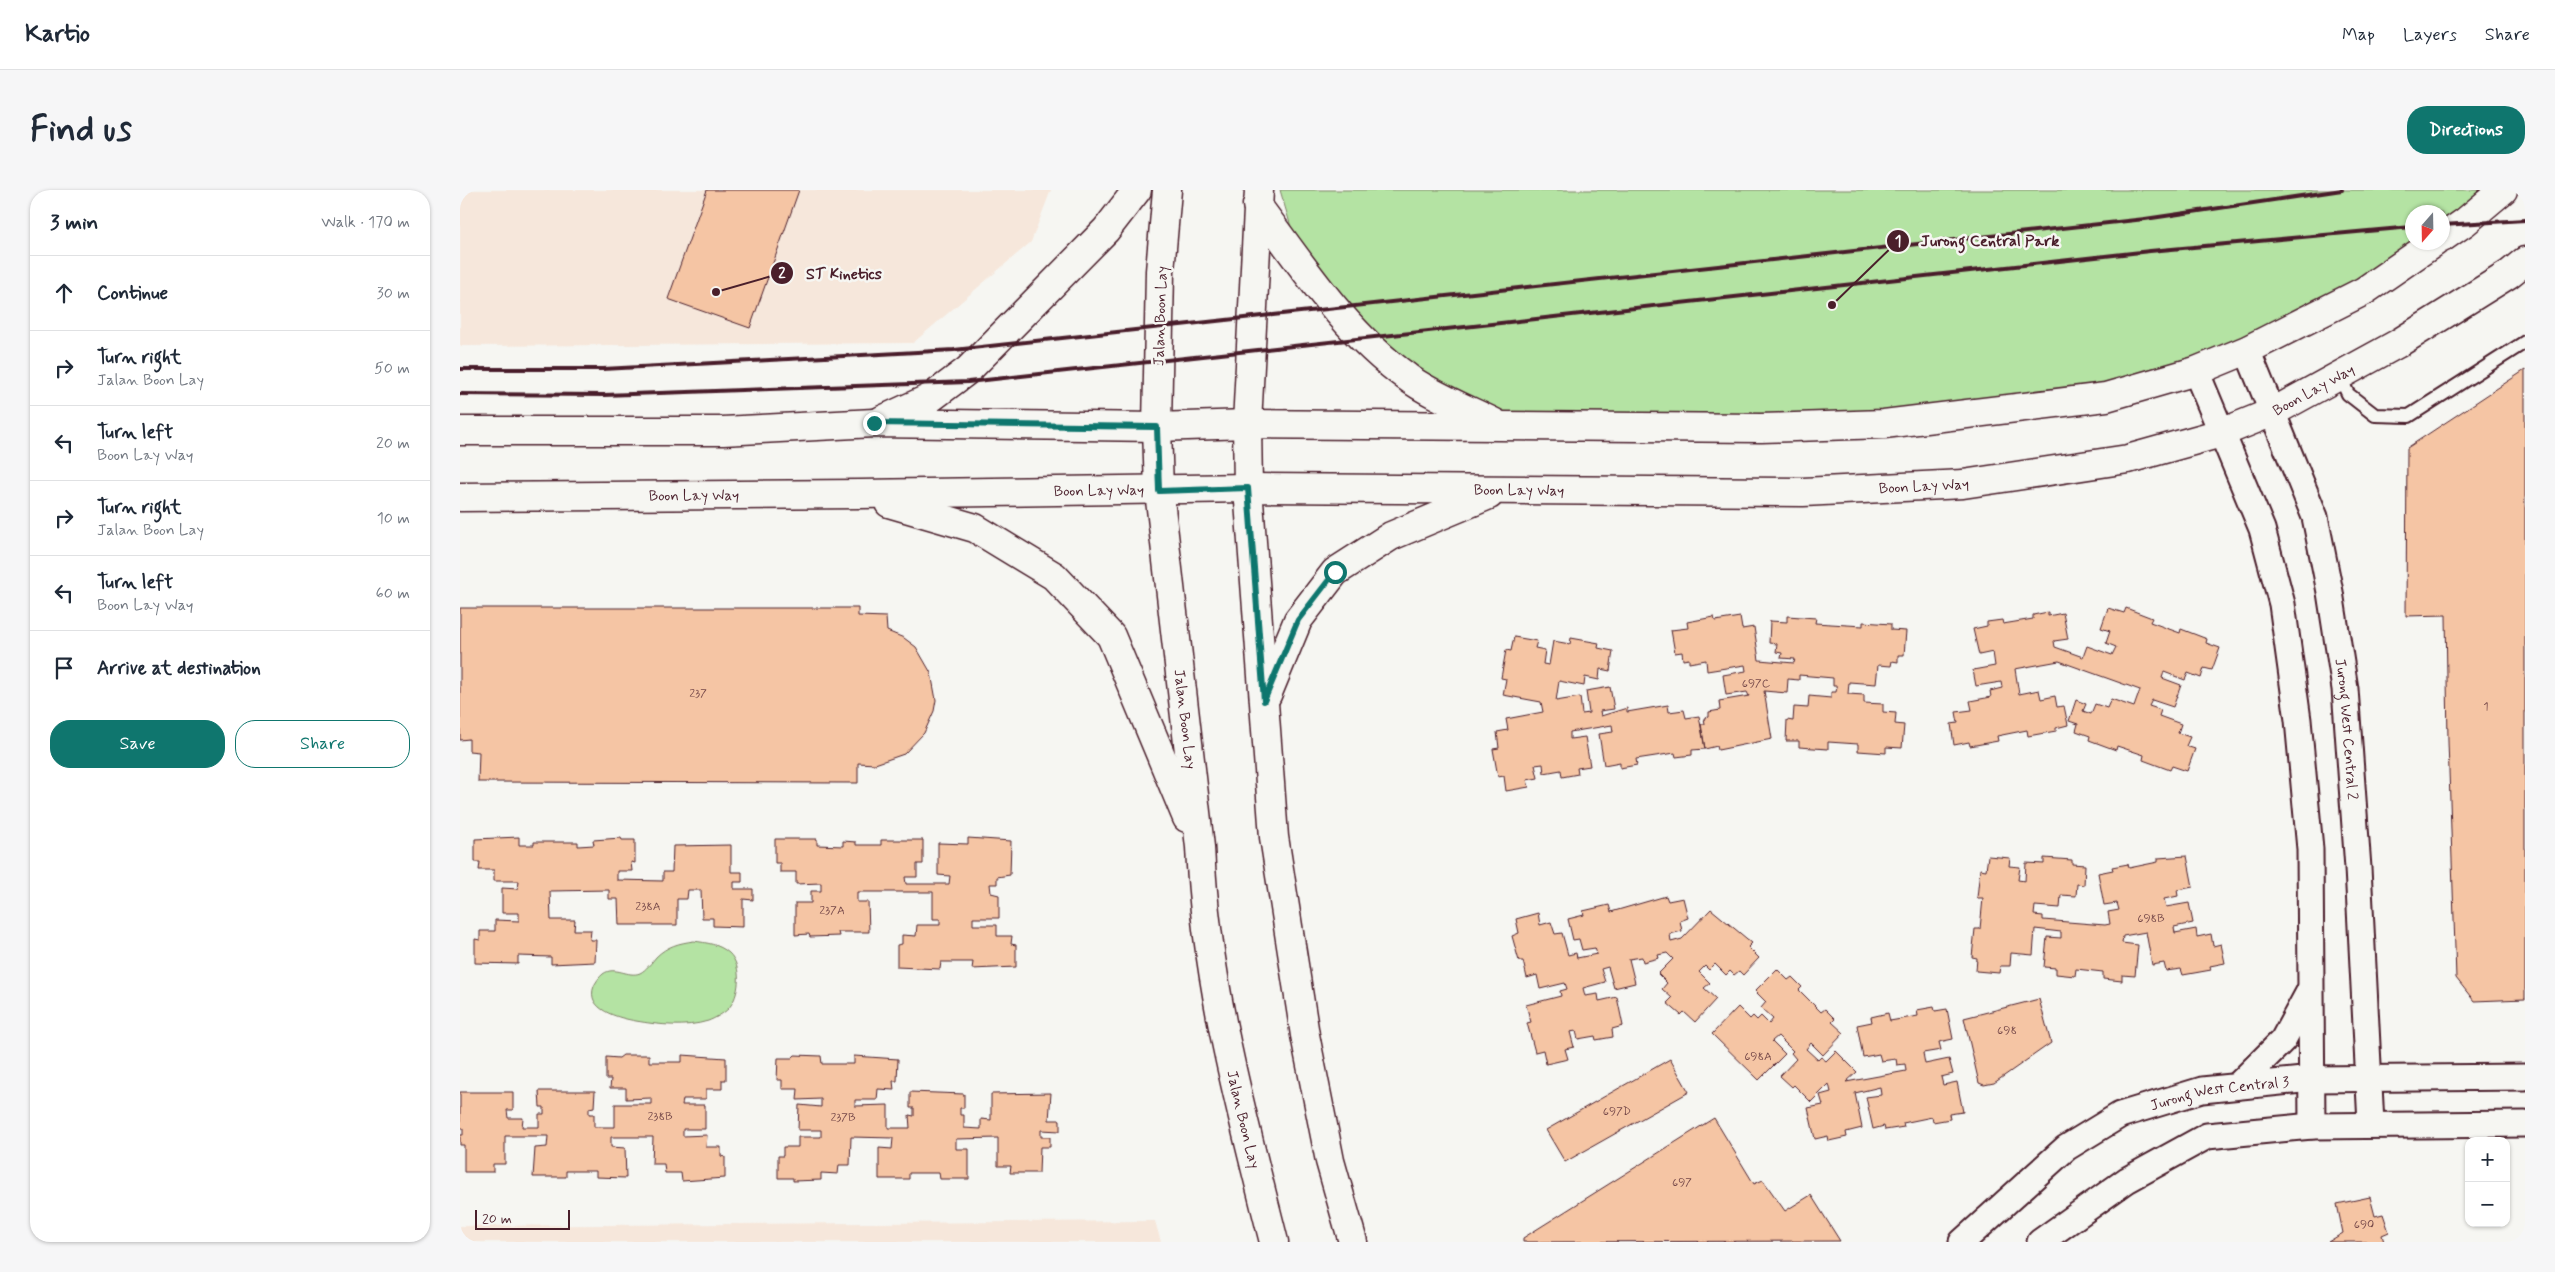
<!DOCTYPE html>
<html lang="en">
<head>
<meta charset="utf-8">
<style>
	body { margin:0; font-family:Mynerve,sans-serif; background:#f6f6f7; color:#1f2937 }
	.controls { position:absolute; right:15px; bottom:15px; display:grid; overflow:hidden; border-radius:10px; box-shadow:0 1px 4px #0004 }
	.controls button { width:45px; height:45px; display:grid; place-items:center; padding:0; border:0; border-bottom:1px solid #e0e1e3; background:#fff; color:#1f2937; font:25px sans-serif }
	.compass { position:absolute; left:1945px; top:15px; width:45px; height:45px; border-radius:50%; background:#fff; box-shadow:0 1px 4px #0004; rotate:200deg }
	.scale { position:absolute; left:15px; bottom:12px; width:95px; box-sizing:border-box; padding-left:5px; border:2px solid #4a1f2b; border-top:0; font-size:14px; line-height:18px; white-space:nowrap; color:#4a1f2b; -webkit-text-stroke:4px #f6f6f2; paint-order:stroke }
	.stop { position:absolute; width:15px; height:15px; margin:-11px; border:4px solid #0f766e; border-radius:50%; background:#fff }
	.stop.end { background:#0f766e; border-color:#fff; box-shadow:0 1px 5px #0008 }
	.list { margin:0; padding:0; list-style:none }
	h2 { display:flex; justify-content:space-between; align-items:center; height:65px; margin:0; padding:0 20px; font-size:21px }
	h2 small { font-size:16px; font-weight:400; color:#747a83 }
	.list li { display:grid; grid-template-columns:32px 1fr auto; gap:15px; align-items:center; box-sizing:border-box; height:75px; padding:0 20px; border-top:1px solid #e0e1e3 }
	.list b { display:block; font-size:19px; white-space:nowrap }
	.list p { margin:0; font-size:16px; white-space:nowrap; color:#747a83 }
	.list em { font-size:16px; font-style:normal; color:#747a83 }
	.actions { display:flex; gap:10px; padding:15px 20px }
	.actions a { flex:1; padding:11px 0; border:1px solid #0f766e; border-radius:20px; text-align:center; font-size:18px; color:#0f766e }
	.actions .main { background:#0f766e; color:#fff }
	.icon { flex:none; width:28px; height:28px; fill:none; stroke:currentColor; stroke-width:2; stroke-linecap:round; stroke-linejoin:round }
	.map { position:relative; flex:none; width:2065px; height:1052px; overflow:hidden; border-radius:20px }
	header { display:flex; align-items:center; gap:30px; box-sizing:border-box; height:70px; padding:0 25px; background:#fff; border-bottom:1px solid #e0e1e3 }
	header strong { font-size:24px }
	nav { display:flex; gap:28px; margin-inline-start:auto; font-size:18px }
	.intro { display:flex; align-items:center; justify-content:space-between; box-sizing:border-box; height:120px; padding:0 30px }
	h1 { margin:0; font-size:35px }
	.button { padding:12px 22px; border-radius:20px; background:#0f766e; color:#fff; font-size:18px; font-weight:700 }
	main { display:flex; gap:30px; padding:0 30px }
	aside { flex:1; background:#fff; border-radius:20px; box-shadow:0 1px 4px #0004 }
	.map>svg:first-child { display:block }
</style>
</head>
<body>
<header>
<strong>Kartio</strong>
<nav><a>Map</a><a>Layers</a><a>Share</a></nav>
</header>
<div class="intro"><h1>Find us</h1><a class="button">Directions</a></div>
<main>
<aside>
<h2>3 min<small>Walk · 170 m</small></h2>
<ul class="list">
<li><svg class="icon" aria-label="ahead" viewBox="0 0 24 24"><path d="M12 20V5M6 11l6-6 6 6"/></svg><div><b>Continue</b></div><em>30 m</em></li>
<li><svg class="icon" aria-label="right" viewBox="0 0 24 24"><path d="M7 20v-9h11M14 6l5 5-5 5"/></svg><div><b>Turn right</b><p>Jalan Boon Lay</p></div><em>50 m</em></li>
<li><svg class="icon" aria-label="left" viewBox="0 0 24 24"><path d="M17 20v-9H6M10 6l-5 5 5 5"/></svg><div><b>Turn left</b><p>Boon Lay Way</p></div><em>20 m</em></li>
<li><svg class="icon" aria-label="right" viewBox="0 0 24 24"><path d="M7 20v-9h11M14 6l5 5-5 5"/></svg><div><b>Turn right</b><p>Jalan Boon Lay</p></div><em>10 m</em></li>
<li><svg class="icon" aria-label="left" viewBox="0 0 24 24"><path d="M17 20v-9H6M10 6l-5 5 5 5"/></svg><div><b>Turn left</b><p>Boon Lay Way</p></div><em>60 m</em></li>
<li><svg class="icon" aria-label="arrive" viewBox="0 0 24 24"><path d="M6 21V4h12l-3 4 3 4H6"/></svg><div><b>Arrive at destination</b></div></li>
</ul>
<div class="actions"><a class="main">Save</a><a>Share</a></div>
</aside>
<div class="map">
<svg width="2065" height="1052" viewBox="0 0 2065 1052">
	<rect width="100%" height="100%" fill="#f6f6f2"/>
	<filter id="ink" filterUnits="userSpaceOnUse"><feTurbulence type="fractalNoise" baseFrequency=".02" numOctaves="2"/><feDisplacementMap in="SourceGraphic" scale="10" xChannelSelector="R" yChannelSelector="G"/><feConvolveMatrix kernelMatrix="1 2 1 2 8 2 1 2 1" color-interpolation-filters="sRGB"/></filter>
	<g filter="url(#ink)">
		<!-- built -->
		<path fill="#f6e7db" d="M0,0H591L571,52L453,153L0,156Z
			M695,1031L701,1052H0V1036Z"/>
		<!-- park -->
		<path fill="#b4e3a3" stroke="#7f8167" d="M820,0H2033L1983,40L1982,22H1952V52L1964,53L1736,181L1494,223L1042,231L949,183L852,82L831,37Z
			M234,751C247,753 259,754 269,763C283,776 280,806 268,819C264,823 254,829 248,831C226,838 199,835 176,831C159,828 125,820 134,796C136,792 139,787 143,784C155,775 168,788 180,783C186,780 192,772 196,767C207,756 219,753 234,751Z"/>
		<!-- building -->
		<path fill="#f5c5a4" stroke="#4a1f2b" d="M247,0H339L290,138L208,109Z
			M2065,180V809L2014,811L1996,788L1988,551L1986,425L1946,426L1947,258Z
			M0,418H398V426L426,427L427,441L444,448L456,457L471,483L476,510L474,521L464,543L444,564L415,574L398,573V593L18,592L19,562L9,561V549L0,550Z
			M1648,418L1664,423L1666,418L1692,428L1690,432L1720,443L1721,439L1747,449L1746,453L1760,458L1752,480L1744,478L1741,488L1728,483L1725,490L1704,482L1702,488L1721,495L1713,517L1692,510L1689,516L1701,520L1699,526L1721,534L1718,543L1730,547L1726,556L1735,559L1727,581L1712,576L1710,580L1683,570L1684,565L1657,556L1656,560L1629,550L1630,546L1616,541L1618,534L1609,531L1616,510L1626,514L1623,521L1631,524L1635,514L1647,518L1651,509L1674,517L1680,500L1599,471L1555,479L1559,504L1579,500L1581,509L1595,506L1597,517L1604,516L1608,535L1596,538V541L1568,546L1567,540L1537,546L1538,551L1510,556L1509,552L1494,555L1491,534L1498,533L1496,522L1512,520L1510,511L1531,507L1530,501L1542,498L1541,492L1516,496L1513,480L1535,476L1533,462L1519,465L1513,439L1527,436V432L1542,430L1543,434L1573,429V425L1588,422V426L1603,423L1608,449L1594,451L1595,457L1623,467L1627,456L1652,465L1656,457L1646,453L1650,441L1641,438Z
			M1327,426L1356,428L1355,433L1403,436V432L1431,434V440L1446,441L1444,465H1438V472L1432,471L1431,476L1418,475L1416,494L1389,492L1388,504L1404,505V513L1423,514V522L1436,523L1435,534L1444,535L1442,558L1426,557V563L1398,561V554L1368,552V559L1339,557V551H1326L1327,530L1333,531L1334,517L1348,518L1349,506L1371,508V502H1376L1377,496H1373V488L1339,485V490L1328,489L1327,503L1304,501L1312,549L1258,560L1257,556L1245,559L1241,534H1245L1244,528L1249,527V522L1260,520L1259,511L1289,506L1287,502L1266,505L1263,485L1286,481L1285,475L1247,481L1246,470L1229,473V469L1223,470L1222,462L1215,463L1211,440L1228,438L1227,432L1254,427L1255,431L1280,427L1282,439L1294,437L1299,470L1334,473L1335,469L1321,468L1322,463L1316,462L1317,454L1309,453L1310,431L1327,432Z
			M1054,447L1077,451L1075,458L1085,460L1083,474L1089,475L1093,451L1110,454L1111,448L1139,453L1138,458L1153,461L1150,481L1140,479L1139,490L1125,487L1124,496L1099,491L1096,511L1120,507L1122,524L1129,523L1126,501L1150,497L1154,519L1140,521L1141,526L1167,518V522L1208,515L1209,522L1224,520L1226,528L1239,526L1245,559L1232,560V565L1216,567L1215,563L1176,569L1177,575L1160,578V572L1144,575L1139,544L1153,542L1152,535L1110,542V549L1125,547L1130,576L1117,578L1118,584L1102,587L1101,580L1084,583L1083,574L1075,575L1078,588L1067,590L1069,597L1046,601L1044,586L1038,587L1033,559L1039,558L1037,542L1048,540L1046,529L1083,522L1081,512L1043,505L1046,489L1041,488L1046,460L1051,461Z
			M59,647V655H74V652H118V656L134,655L133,650L161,648L162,650H175V673L171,672L172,681H157V690L203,691V682H212L213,656L271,655V682H282V692H274V699H293V710L283,709V737L253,736V728H242L241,700H228L227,709H217V735H159L158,709H149V700L90,701L91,730H115L114,740H131L130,750H136L135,772L91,774V767L58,766V774L15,773V749L20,750V741H35V730L59,731V723H42V698L58,699L59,691H34V680H19L20,672H15V649Z
			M508,648L551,651L550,685L537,687V694H530L531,703L539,705V728H513V735H537V746H552L551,754L556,755V777L512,779L513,772H481L480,779L437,777V755L442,754V745L456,746L457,735H480V729H473V702H397V712H408L409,742H378L379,746L350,747L349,744L335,745V713H351V701H361V693L336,694V682H320V673H315V649H357V655L383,656V651L396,652V655H421V650H463V674H457V687H445L446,694H489L490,686L478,685V653L508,654Z
			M1528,666L1550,668L1549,676L1560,677L1558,690L1565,691L1566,673L1584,674V668L1612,670V674L1625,675L1624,695L1617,694L1616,706L1601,705L1600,718L1575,716L1574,725L1583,726V730L1645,735L1650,734L1648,722L1659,720L1657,713L1644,715L1638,683L1653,680L1652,677L1668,674L1669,678L1698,672V668L1727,666L1733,697L1717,700L1718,706L1704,709L1706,717L1729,713L1733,733L1714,737L1715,743L1736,739L1737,747L1751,744L1753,756L1761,754L1765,773L1750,776L1751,780L1723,785L1721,779L1706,781L1704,773L1692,775L1686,742L1663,746L1662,753L1678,755L1675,786L1662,785V791L1643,789V782L1616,779L1615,786L1596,784V778L1584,777L1587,747L1601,748V742L1575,739L1573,765L1551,763L1550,776H1540L1539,783L1516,781L1517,768L1512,767L1515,739H1520L1523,708H1517L1520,679L1526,680Z
			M1206,706L1208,711L1223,708L1228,728L1220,731L1222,741L1210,744L1211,752L1222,749L1251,719L1292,753L1288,757L1299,768L1283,785L1279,781L1274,785L1270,781L1266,785L1255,774L1249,780L1245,776L1239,782L1250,793L1244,798L1256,809L1235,832L1224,822L1221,825L1207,813L1212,808L1202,799L1207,793L1198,784L1213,769L1207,763L1198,765L1199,768L1183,772L1182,767L1169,769L1175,793L1154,798L1148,777L1141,779L1145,792L1123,798L1125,806L1138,804L1139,811L1157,807L1163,836L1152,839L1153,847L1136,850L1135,846L1118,849L1116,841L1110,842L1114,857L1105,859L1108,869L1086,874L1083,860L1075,862L1067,833L1071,832L1066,815L1101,806L1100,801L1107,799L1105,793L1080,799L1077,785L1067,788L1063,771H1059L1052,746L1059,743L1056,729L1078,723L1080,735L1091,732L1095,744L1102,743L1108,765L1116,763L1117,768L1137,764L1135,758L1122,760L1119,749L1113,750L1108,729L1124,725L1123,721L1149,715L1151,722Z
			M1317,779L1328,790L1332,787L1342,797L1339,800L1361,822L1365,819L1375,829L1372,832L1384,843L1363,865L1351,853L1346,859L1358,870L1361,867L1366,871L1376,861L1397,882L1386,892L1446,881L1445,874L1437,875L1436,869L1421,871L1419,864L1403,867L1397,835L1412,832L1411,827L1428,823L1430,831L1458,826L1457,820L1474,817L1475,821L1487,819L1493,849L1479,852L1481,860L1463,863L1465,874L1489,869L1493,884L1481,887L1483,895L1497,892L1503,922L1489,924L1490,929L1473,932L1472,927L1443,933L1444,937L1425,940L1424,936L1413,939L1406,907L1421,905L1420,897L1395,903L1402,938L1386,942L1387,947L1369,951L1368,946L1355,949L1348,918L1363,915L1360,905L1371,902L1369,894L1351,912L1334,895L1332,897L1320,886L1336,869L1331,863L1333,861L1318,846L1312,851L1325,864L1299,890L1252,844L1278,817L1290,829L1293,826L1297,830L1301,826L1309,834L1313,829L1301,818L1306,812L1295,801Z
			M1579,809L1591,853L1534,893L1524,895L1519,893L1504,828Z
			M163,865H189V872H222V865L266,868V890H262V899H246V909H223L222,915H245V939H223V946L247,945L246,957H261V966L265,967V988L222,991L221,983H205L204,974H192L193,947H151V957L165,958L166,988L136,987V981H106V987H73L75,958L87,957L88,946H45V974H33V982H4V955H0V945H3V938H0V902H53V920H47L48,928H63L62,937H79V924H84V917H80L79,901H135L134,917L129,918V924H134V937H155V914H191V908L166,909V898H150L151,889H146V867L159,868Z
			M335,865L361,866L362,874H394V866L438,869L437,891H433L434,900L418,899L417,910H395V916L428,915V938H450L449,925L454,926V918H450V902L504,904V918H500V925H504V938L521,939V929L531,930V904L591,903L589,930H600V941L581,940V947H590V957H580L579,983H550L551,976H538V948L496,949V959H509V989H480L479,983H449V989H419V958L432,959L433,948L391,947L390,975H379L378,984L361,983V990L333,991V988H318V966H323V957H338V947H361V940H338L339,915L361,917V909L337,910L338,899H322V890H317L318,868H332Z
			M1210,869L1229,902L1105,972L1086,940Z
			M1254,928L1294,994L1303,990L1325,1021L1351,1005L1380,1051L1063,1052V1048Z
			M1910,1007L1915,1026L1923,1024L1929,1042L1922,1045L1924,1052H1868L1883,1043L1877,1014Z"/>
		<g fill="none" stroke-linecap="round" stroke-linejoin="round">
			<defs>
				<path id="service" d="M1879,185L1888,204L1915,225L1949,226L2065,152"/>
				<g id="minor">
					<path id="s1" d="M1787,160L1855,327L1870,402L1885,499L1898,678L1911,934"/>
					<path d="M1736,181L1802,339L1822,414L1838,530L1850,659L1852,936"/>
					<path d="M1777,896L1823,850L1850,800"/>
					<path id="s2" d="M1502,1052L1606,958L1660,925L1742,900L1852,889L2065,887"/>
					<path d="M1580,1052L1667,990L1747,946L1852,936L2065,934"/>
				</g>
				<g id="primary">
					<path id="s3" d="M707,0L700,81L697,237L699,301L740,657C746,793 781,921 814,1052"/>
					<path d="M799,0L787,234L788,298L814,647L845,845L870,971L893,1052"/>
					<path d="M797,15C842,75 885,143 947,187C969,204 1009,220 1035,233"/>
					<path d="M1982,48L2005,32L2043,0"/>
					<path d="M422,230L472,207L508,180L646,40L677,0"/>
					<path d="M0,241H263L414,233L697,237L787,234L1301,238L1424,234L1646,207L1736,181L1787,160L1904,101L1975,52"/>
					<path id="s4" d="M0,307L401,304L788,298L1343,302L1503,294L1668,269L1761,243L1813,222L1937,154L2049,84L2065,71"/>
					<path d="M429,313L515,338L594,386L651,446L727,628"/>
					<path d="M807,505L838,430L875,382L931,346L1029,305"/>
				</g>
			</defs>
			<!-- service casing -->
			<use href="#service" stroke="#4a1f2b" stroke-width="16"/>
			<!-- minor casing -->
			<use href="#minor" stroke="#4a1f2b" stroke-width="29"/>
			<!-- primary casing -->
			<use href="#primary" stroke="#4a1f2b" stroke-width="31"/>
			<!-- service -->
			<use href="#service" stroke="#f6f6f2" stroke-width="12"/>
			<!-- minor -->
			<use href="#minor" stroke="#f6f6f2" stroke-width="25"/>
			<!-- primary -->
			<use href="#primary" stroke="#f6f6f2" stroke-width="28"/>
			<!-- rail -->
			<path stroke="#4a1f2b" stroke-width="4" d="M1982,35L2065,30
				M0,179H143L494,160L1685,29L1882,0
				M0,204L144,205L508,192L1690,61L1952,37"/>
		</g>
	</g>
	<g fill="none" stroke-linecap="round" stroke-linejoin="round" filter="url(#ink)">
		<!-- route -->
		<path stroke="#0f766e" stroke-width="6" d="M414,233L697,237L699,301L788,298L804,511L838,430L875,382"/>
	</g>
	<g text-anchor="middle" stroke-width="5" stroke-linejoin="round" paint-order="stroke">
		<!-- number labels -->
		<g font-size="12" fill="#754849">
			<text x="1296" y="497">697C</text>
			<text x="238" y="507">237</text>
			<text x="2026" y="520">1</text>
			<text x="188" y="720">238A</text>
			<text x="372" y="724">237A</text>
			<text x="1691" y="732">698B</text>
			<text x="1547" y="844">698</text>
			<text x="1298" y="870">698A</text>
			<text x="1157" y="925">697D</text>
			<text x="200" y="930">238B</text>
			<text x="383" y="931">237B</text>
			<text x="1222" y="996">697</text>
			<text x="1904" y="1038">690</text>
		</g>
		<!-- street labels -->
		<g font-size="15" fill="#4a1f2b" stroke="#f6f6f2">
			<text transform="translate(700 126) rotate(-88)" y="5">Jalan Boon Lay</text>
			<text dy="5" stroke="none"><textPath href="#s4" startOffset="1869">Boon Lay Way</textPath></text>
			<text dy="5" stroke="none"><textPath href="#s4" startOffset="1464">Boon Lay Way</textPath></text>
			<text dy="5" stroke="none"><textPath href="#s4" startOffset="1059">Boon Lay Way</textPath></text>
			<text dy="5" stroke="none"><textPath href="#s4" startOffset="639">Boon Lay Way</textPath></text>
			<text dy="5" stroke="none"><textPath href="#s4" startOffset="234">Boon Lay Way</textPath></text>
			<text dy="5" stroke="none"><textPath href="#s3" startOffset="531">Jalan Boon Lay</textPath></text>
			<text dy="5" stroke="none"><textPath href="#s1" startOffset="395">Jurong West Central 2</textPath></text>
			<text dy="5" stroke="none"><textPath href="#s2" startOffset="306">Jurong West Central 3</textPath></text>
			<text dy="5" stroke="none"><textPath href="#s3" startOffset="936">Jalan Boon Lay</textPath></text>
		</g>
	</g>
	<!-- callouts -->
	<path fill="none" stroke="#4a1f2b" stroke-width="2" d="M1372 115L1438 51M256 102L322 83"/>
	<g fill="#4a1f2b" stroke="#f6f6f2" stroke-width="2">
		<circle cx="1372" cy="115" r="5"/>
		<circle cx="256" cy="102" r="5"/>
		<circle cx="1438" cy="51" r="12"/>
		<circle cx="322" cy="83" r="12"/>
	</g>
	<g font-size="15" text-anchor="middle" font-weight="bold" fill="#fff">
		<text x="1438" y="56">1</text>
		<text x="322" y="88">2</text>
	</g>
	<g font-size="16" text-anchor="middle" font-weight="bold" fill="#4a1f2b" stroke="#f6f6f2" stroke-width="5" stroke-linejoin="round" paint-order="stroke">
		<text x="1530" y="56">Jurong Central Park</text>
		<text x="384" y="89">ST Kinetics</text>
	</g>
</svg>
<div class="controls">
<button>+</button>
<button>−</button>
</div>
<svg class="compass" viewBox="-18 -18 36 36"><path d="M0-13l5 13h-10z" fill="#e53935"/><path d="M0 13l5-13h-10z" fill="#747a83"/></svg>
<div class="scale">20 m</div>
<div class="stop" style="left:875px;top:382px"></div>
<div class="stop end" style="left:414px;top:233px"></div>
</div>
</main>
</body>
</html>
